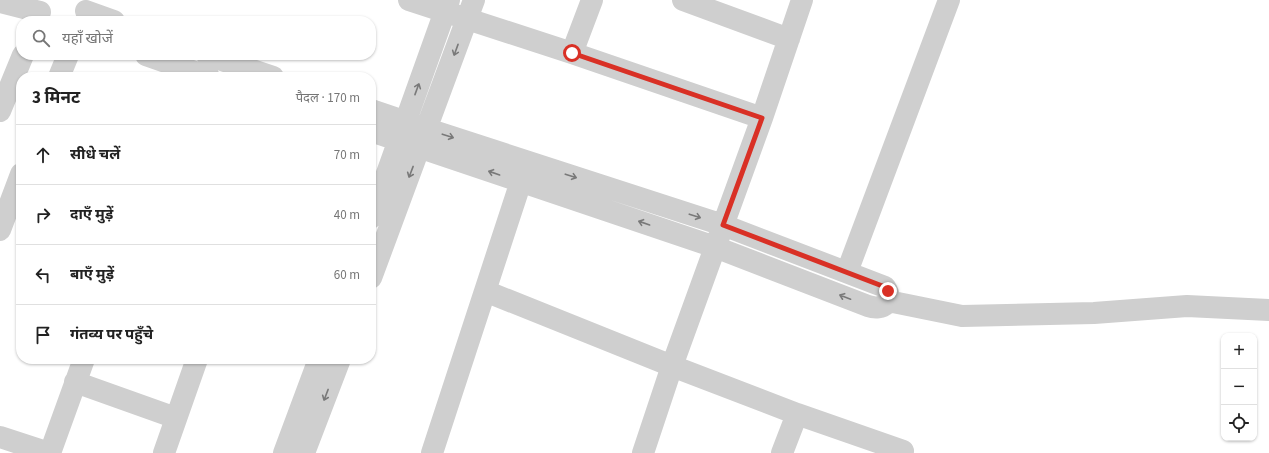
<!DOCTYPE html>
<html lang="hi">
<head>
<meta charset="utf-8">
<style>
	body { margin:0; font-family:"Source Sans 3","Noto Sans Devanagari",sans-serif; background:#f6f6f6; color:#222 }
	.controls { position:absolute; right:12px; bottom:12px; display:grid; overflow:hidden; border-radius:8px; box-shadow:0 1px 3px #0004 }
	.controls button { width:36px; height:36px; display:grid; place-items:center; padding:0; border:0; border-bottom:1px solid #e0e0e0; background:#fff; color:#222; font:20px sans-serif }
	.stop { position:absolute; width:12px; height:12px; margin:-9px; border:3px solid #d93025; border-radius:50%; background:#fff }
	.stop.end { background:#d93025; border-color:#fff; box-shadow:0 1px 4px #0008 }
	.list { margin:0; padding:0; list-style:none }
	h2 { display:flex; justify-content:space-between; align-items:center; height:52px; margin:0; padding:0 16px; font-size:17px }
	h2 small { font-size:13px; font-weight:400; color:#767676 }
	.list li { display:grid; grid-template-columns:26px 1fr auto; gap:12px; align-items:center; box-sizing:border-box; height:60px; padding:0 16px; border-top:1px solid #e0e0e0 }
	.list b { display:block; font-size:15px; white-space:nowrap }
	.list em { font-size:13px; font-style:normal; color:#767676 }
	.icon { flex:none; width:22px; height:22px; fill:none; stroke:currentColor; stroke-width:2; stroke-linecap:round; stroke-linejoin:round }
	.map { position:relative; flex:none; width:1269px; height:453px; overflow:hidden }
	.search { position:absolute; background:#fff; box-shadow:0 1px 3px #0004; left:16px; top:16px; width:360px; height:44px; display:flex; align-items:center; gap:10px; box-sizing:border-box; padding:0 14px; border-radius:16px; color:#767676; font-size:15px }
	.panel { position:absolute; background:#fff; box-shadow:0 1px 3px #0004; left:16px; top:72px; width:360px; height:292px; border-radius:16px }
	.map>svg:first-child { display:block }
</style>
</head>
<body>
<div class="map">
<svg width="1269" height="453" viewBox="0 0 1269 453">
	<rect width="100%" height="100%" fill="#fff"/>
	<g fill="none" stroke-linecap="round" stroke-linejoin="round">
		<!-- minor -->
		<path stroke="#cfcfcf" stroke-width="22" d="M409,0L572,53L762,118
			M683,0L789,39
			M0,2L40,12
			M86,11L114,21
			M572,53L592,0
			M146,55L209,77
			M207,55L273,77
			M59,77L68,55
			M371,110L427,129L723,225L885,287C895,302 883,311 868,306L715,247L371,131
			M0,111L23,55
			M371,218L449,0
			M0,230L21,174
			M847,272L949,0
			M371,278L474,0
			M485,291L672,366L797,414L782,453
			M888,301L962,316L1094,313L1187,306L1269,310
			M75,382L176,418
			M797,414L903,451
			M0,437L49,453
			M50,453L84,359
			M164,453L197,359
			M284,453L319,359
			M304,453L340,359
			M432,453L525,169
			M643,453L672,366L762,118L802,0"/>
	</g>
	<!-- one-way arrows -->
	<defs><path id="oneway-shaft" d="M-6 0H5M1.5-3L5.5 0L1.5 3" fill="none" stroke-width="1.6" stroke-linecap="round" stroke-linejoin="round"/></defs>
	<g stroke="#797979">
		<use href="#oneway-shaft" transform="translate(456 50) rotate(110)"/>
		<use href="#oneway-shaft" transform="translate(417 89) rotate(-70)"/>
		<use href="#oneway-shaft" transform="translate(448 136) rotate(18)"/>
		<use href="#oneway-shaft" transform="translate(411 172) rotate(111)"/>
		<use href="#oneway-shaft" transform="translate(494 173) rotate(-161)"/>
		<use href="#oneway-shaft" transform="translate(571 176) rotate(18)"/>
		<use href="#oneway-shaft" transform="translate(695 216) rotate(18)"/>
		<use href="#oneway-shaft" transform="translate(644 223) rotate(-161)"/>
		<use href="#oneway-shaft" transform="translate(845 297) rotate(-159)"/>
		<use href="#oneway-shaft" transform="translate(326 395) rotate(111)"/>
	</g>
	<g fill="none" stroke-linecap="round" stroke-linejoin="round">
		<!-- route -->
		<path stroke="#d93025" stroke-width="5" d="M572,53L762,118L723,225L885,287L888,291"/>
	</g>
</svg>
<div class="controls">
<button>+</button>
<button>−</button>
<button><svg class="icon" aria-label="locate" viewBox="0 0 24 24"><circle cx="12" cy="12" r="6"/><path d="M12 2v4M12 18v4M2 12h4M18 12h4"/></svg></button>
</div>
<div class="stop" style="left:572px;top:53px"></div>
<div class="stop end" style="left:888px;top:291px"></div>
<div class="search"><svg class="icon" aria-label="search" viewBox="0 0 24 24"><circle cx="10" cy="10" r="6"/><path d="M15 15l6 6"/></svg>यहाँ खोजें</div>
<section class="panel">
<h2>3 मिनट<small>पैदल · 170 m</small></h2>
<ul class="list">
<li><svg class="icon" aria-label="ahead" viewBox="0 0 24 24"><path d="M12 20V5M6 11l6-6 6 6"/></svg><div><b>सीधे चलें</b></div><em>70 m</em></li>
<li><svg class="icon" aria-label="right" viewBox="0 0 24 24"><path d="M7 20v-9h11M14 6l5 5-5 5"/></svg><div><b>दाएँ मुड़ें</b></div><em>40 m</em></li>
<li><svg class="icon" aria-label="left" viewBox="0 0 24 24"><path d="M17 20v-9H6M10 6l-5 5 5 5"/></svg><div><b>बाएँ मुड़ें</b></div><em>60 m</em></li>
<li><svg class="icon" aria-label="arrive" viewBox="0 0 24 24"><path d="M6 21V4h12l-3 4 3 4H6"/></svg><div><b>गंतव्य पर पहुँचे</b></div></li>
</ul>
</section>
</div>
</body>
</html>
